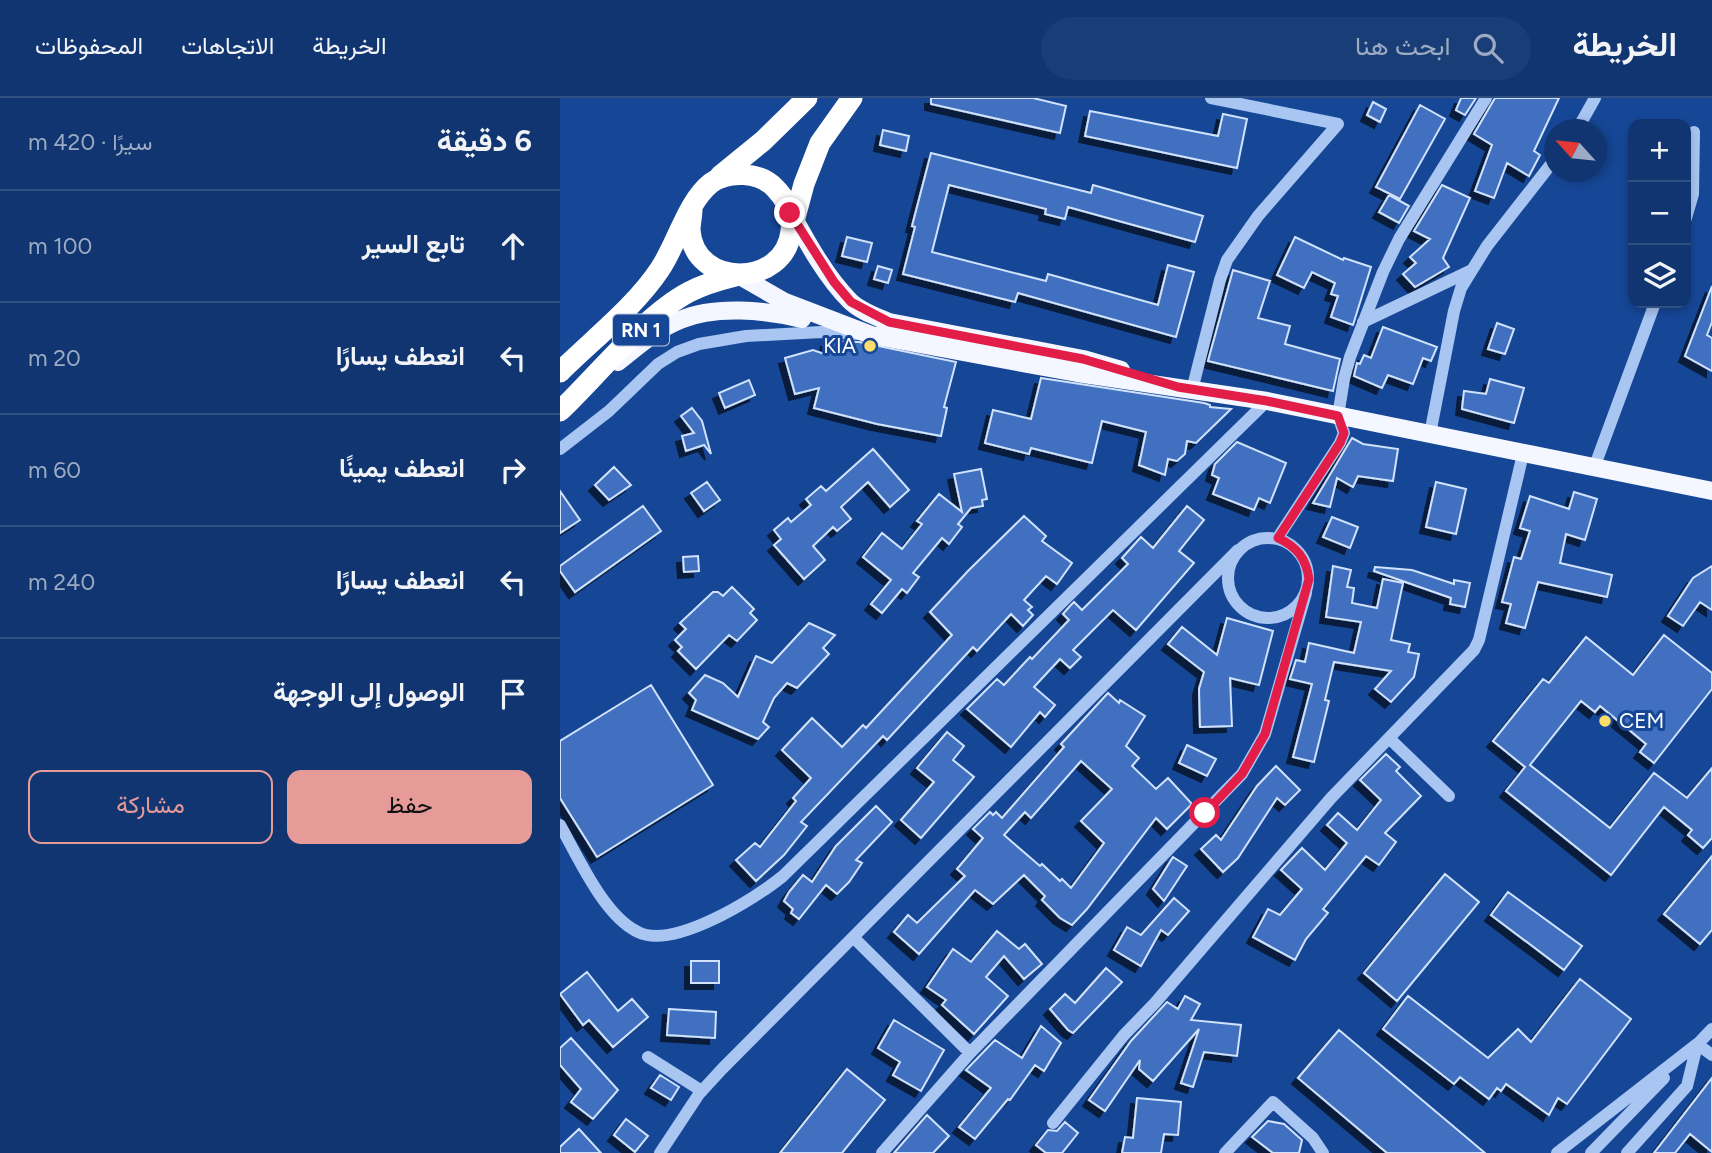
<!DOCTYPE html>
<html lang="ar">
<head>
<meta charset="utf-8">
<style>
	body { margin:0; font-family:Figtree,Vazirmatn,sans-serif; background:#193d76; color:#f1f3f6; direction:rtl }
	.controls { position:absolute; right:21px; top:21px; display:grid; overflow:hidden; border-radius:14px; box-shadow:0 4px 10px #0003 }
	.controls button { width:63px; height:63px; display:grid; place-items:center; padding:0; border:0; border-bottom:2px solid #305084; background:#103571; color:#f1f3f6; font:35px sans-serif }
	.compass { position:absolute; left:984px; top:21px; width:63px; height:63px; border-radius:50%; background:#103571; box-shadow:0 4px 10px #0003; rotate:297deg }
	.stop { position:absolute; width:21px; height:21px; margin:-16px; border:5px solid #e11d48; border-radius:50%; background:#fff }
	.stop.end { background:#e11d48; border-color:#fff; box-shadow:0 2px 7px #0008 }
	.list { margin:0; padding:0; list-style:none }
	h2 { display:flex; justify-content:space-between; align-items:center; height:91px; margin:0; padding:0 28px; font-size:30px }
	h2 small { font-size:23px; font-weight:400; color:#9cabc3 }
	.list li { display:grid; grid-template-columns:46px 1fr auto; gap:21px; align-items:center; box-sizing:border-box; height:112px; padding:0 28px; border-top:2px solid #305084 }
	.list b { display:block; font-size:26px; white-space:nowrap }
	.list em { font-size:23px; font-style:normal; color:#9cabc3 }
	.actions { display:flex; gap:14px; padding:21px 28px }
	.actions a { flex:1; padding:16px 0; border:2px solid #e69b98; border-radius:14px; text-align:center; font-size:24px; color:#e69b98 }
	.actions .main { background:#e69b98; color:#111 }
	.icon { flex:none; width:38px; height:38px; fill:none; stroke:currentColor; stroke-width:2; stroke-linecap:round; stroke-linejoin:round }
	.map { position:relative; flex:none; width:1152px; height:1055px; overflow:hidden; direction:ltr }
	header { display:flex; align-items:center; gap:42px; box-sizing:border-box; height:98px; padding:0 35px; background:#103571; border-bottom:2px solid #305084 }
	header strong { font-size:33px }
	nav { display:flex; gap:38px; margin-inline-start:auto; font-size:24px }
	.search { width:490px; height:63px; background:#193d76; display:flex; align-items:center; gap:18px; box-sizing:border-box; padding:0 24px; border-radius:38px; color:#9cabc3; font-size:26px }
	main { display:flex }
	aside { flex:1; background:#103571 }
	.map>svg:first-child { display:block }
</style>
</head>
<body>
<header>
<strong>الخريطة</strong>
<div class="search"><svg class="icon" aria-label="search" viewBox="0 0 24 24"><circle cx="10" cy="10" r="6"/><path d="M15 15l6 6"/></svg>ابحث هنا</div>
<nav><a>الخريطة</a><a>الاتجاهات</a><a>المحفوظات</a></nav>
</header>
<main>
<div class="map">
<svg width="1152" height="1055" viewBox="0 0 1152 1055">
	<defs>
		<filter id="shadow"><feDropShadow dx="-6" dy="6" stdDeviation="0" flood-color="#0009"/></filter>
	</defs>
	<rect width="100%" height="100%" fill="#164797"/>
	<!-- building -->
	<path fill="#3f70bf" stroke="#d0e2fc" stroke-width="2" fill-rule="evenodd" filter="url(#shadow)" d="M371,0H473L506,8L500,35L371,6Z
		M901,0H916L905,17L896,12Z
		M935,0H999L974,53L980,57L969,78L947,65L934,100L915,93L932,47L914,36Z
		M813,4L826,11L820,24L807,17Z
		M860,7L885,21L840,101L816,89Z
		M530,13L658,38L663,16L687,21L677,70L525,38Z
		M323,32L349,38L346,53L320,47Z
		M371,55L531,95L533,87L643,118L635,144L508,109L505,121L485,116L486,111L389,87L372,154L486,183L488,176L598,207L608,167L634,174L616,239L458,195L455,204L343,176L355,129L352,128Z
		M882,87L910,100L883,160L889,169L855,189L843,176L856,165L850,159L870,141L854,133Z
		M829,97L849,108L839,125L819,114Z
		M287,139L312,145L307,164L282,158Z
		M735,139L783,162L784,160L811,169L793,227L771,219L778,198L771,196L775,185L752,174L744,190L717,177Z
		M318,168L332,172L328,185L314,181Z
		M673,172L710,183L698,220L730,228L725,246L780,261L773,293L648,263Z
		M1152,188V224L1147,237L1152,240V273L1125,258Z
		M937,225L954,231L945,256L928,251Z
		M823,229L877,249L871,263L863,260L853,286L828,277L822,290L794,278L797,265L800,266L804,257L811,260Z
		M267,243L299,244L396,264L384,309L387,310L381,338L317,326L254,310L259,290L235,296L225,260L253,252L264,256Z
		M481,280L644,305L650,307V309L671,311L636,345L627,343L625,356L617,363L608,361L605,377L579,367L586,334L542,323L532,365L471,350L469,356L425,345L433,312L471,321Z
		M930,281L964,290L954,325L902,311L904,293L926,296Z
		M189,282L195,297L165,310L159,295Z
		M132,310L142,323L151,356L144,347L126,353L122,338L134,335L121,318Z
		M792,340L803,346L838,351L833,383L798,378L793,389L777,380L770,409L753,405Z
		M677,344L726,365L710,405L699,400L694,412L653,396L659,380L652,377L655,366Z
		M313,351L349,392L330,409L308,384L281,409L291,421L277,433L273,429L253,448L265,462L244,481L214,447L221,441L214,432L228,420L231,424L251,407L246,401L261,388L266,393Z
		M54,369L71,387L49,402L35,387Z
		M421,371L427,401L422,402L423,408L411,410L398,426L402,429L389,446L382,440L353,475L359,479L347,495L342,491L322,515L311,506L331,482L303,459L322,435L342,451L362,426L357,423L379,396L402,414L394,376Z
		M147,384L160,402L144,413L131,395Z
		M876,384L906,391L896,436L866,429Z
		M0,393L20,422L0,435Z
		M1014,394L1037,401L1025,442L1006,436L1000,465L1052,477L1047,499L978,484L965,530L946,525L951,506L942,504L954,459L961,461L970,433L960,430L970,398L1009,411Z
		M83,408L101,433L15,494L0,473V468Z
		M627,408L644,422L619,453L634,465L576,532L553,512L513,552L521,559L510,570L500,561L474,589L495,607L485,619L480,614L451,649L407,611L437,581L444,587L470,559L472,561L509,522L503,516L510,508L514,504L522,512L568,466L562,460L581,439L593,450Z
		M464,418L486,438L482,443L512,465L497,486L486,478L464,502L472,509L468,512L473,517L463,528L451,516L417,553L413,549L327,642L323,638L241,724L247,728L224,757L196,783L176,762L195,745L200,749L236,703L233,700L251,680L222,652L252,620L282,649L303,627L306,630L392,537L370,514L408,473Z
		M772,419L798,429L790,450L763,439Z
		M138,458L139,473L124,474L123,459Z
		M773,468L791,472L787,489L794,490L792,505L817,510L823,481L843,485L831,542L850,546L848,554L859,556L854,579L831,604L815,591L831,573L774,564L765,602L769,603L754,664L733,659L752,586L730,581L736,562L745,564L749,545L794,555L801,524L766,519Z
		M1152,468V512L1140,504L1123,528L1108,518L1133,480Z
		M815,469L852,472L894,486V482L910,485L905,509L890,506L891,500L814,473Z
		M172,489L194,511L190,515L197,522L177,543L169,537L136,571L118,553L122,549L115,542L126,531L120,525L153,494H158L163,498Z
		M667,520L713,533L699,587L670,580L672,628L640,629L639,591L644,574L608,546L622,529L657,557Z
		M249,525L275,537L263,550L269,556L237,590L227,585L214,600L203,624L209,629L198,641L132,612L136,602L129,595L145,577L163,585L178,599L196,558L212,565Z
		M1104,537L1152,575V591L1094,665L1080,654L1086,646L1040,608L1035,614L1021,603L970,667L1050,730L1094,675L1127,700L1152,670V740L1143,750L1128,737L1132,732L1104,709L1051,777L946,693L965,669L933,643L983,581L989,585L1026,539L1073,577Z
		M91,587L153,687L37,759L0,700V643Z
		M548,595L559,605L560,602L585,618L566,648L579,660L572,668L596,691L608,680L632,706L607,731L596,720L527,811L512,827L500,820L482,802L485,798L464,777L433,806L415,792L359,856L334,834L348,817L357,825L405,778L397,771L423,740L413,731L430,714L433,717L436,714L442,720L504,649L501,646ZM521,663L552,691L521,723L544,745L511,790L502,781L500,783L482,766L480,768L444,737L465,714L471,720Z
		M387,634L404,648L393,662L414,679L361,740L341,722L374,684L357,670Z
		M627,647L656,661L647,678L619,665Z
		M826,656L840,669L836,673L861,698L825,735L836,744L819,767L806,758L763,811L768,815L746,841L735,862L693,839L708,811L720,817L742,791L721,772L742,750L765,772L787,745L767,727L778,715L797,732L821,702L800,682Z
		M716,668L740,692L725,707L717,700L678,760L663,774L641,751L656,737L661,742L697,688Z
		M316,708L332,724L296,762L302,765L289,784L277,796L266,787L239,821L231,815L233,811L224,803L229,794L243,777L252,784L276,748Z
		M1152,758V832L1140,846L1104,816Z
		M613,759L627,768L604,803L593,791Z
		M885,776L919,804L837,903L804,875Z
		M948,794L1022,848L1004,872L931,817Z
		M614,800L629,813L608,837L601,832L581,868L554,852L567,829L581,837Z
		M437,833L459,851L465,846L482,866L464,881L444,858L426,879L448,898L414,936L382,907L386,902L367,889L393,851L411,864Z
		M131,863H159V885H131Z
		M546,870L562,884L513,935L508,932L490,911L505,896L515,905Z
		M27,874L58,913L72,901L88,919L53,949L29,922L23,927L0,896Z
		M1020,881L1071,921L1007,1006L998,1000L989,1017L946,986L941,993L937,990L929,1001L900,979L894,986L823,931L848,898L928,960L958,931L971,944Z
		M625,898L640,906L631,922L681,927L677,958L644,954L633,989L621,985L639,931L593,983L579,971L580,962L545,1013L529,1002L571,943L607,904L618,911Z
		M109,911L156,914L155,940L107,937Z
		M334,922L384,952L361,993L333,977L340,964L318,950Z
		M481,928L501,945L484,973L475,967L450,1002L448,1001L415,1041L399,1029L431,990L406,972L435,942L462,960Z
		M779,932L925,1055H827L738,980Z
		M11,940L58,992L33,1021L11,1004L21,991L0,967V950Z
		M287,971L325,1002L282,1055H220Z
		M100,977L119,989L111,1002L91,990Z
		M1152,980V1054L1130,1036L1115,1055H1094Z
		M577,1000L621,1004L618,1037L604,1036L601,1055H562L565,1039L573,1040Z
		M367,1017L389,1038L373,1055H334Z
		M66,1021L88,1038L75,1054L54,1037Z
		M708,1023L724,1026L742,1042L739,1055H713L692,1039Z
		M505,1024L518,1035L502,1055H486L476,1047L488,1032L497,1033Z
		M19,1031L41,1055H0V1049Z"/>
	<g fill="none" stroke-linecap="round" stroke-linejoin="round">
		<!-- minor -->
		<path stroke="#a9c5f2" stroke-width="12" d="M1017,32L1035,0
			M1126,120L1133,96L1134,34
			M803,224L910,173
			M632,292L660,182L667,162L698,118L778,26L651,0
			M870,336L894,213L901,190L927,148L995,61
			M0,351L49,313L98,266L117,254L139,246L186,238L261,234L297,236
			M1034,370L1095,205
			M668 480a40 40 0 1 1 80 0a40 40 0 1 1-80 0Z
			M717,441L780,345L784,335L778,318L784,281L790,259L823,174L839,141L926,0
			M829,640L889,698
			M0,727C18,759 44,818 78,834C113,852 195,801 223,778L707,303
			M294,840L410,955
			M1137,946L1152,957
			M1132,952L1152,931
			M88,959L142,993
			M493,1025L564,937L595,905L771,700L914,552L919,542L963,356
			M100,1055L139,996L162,971L678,452
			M322,1055L410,955L682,676L705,636L746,495
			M665,1055L713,1004L753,1040L763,1055
			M997,1055L1137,946
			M1031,1055L1104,980
			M1067,1055L1127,988L1137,947"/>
		<!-- major -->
		<path stroke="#f4f7ff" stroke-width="18" d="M231,115C247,144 266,179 290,203C300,213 315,218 329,224L523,261L561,272
			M178,177L225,204L311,237L517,275L707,303L1152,393
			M58,264C77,249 97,231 120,222C155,207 206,212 242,221"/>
		<!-- highway -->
		<path stroke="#fff" stroke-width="21" d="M160,78L203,43L247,0
			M233,127L244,86L260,45L292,0
			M0,274C32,242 75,209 100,171C117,146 127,104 151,85C169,72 200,74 215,90C226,101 233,116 231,133C225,190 134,191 130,132C130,126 132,118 132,111
			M0,313C38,277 84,218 129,194C144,186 159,182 175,178"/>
	</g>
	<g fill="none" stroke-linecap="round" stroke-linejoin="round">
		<!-- route -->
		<path stroke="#e11d48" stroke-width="9" d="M230,115L274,184L291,204L329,224L523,261L618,289L707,303L778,318L784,335L780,345L718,440C737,449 746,460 749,481L705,636L682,676L645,715"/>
	</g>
	<!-- markers -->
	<g fill="#ffdd6a" stroke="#164797" stroke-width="2.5">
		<circle cx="310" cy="248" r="7"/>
		<circle cx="1045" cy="623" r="7"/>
	</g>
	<g text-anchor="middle" stroke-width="6" stroke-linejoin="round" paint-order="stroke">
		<!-- shield labels -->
		<rect fill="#164797" stroke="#b9c8e0" stroke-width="2" x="53" y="216.5" width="56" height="31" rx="5"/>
		<g font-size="19" font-weight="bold" fill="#fff">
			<text x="81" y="239">RN 1</text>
		</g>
		<!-- poi labels -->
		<g font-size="21" fill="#fff" stroke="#164797" text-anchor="end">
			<text x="296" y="255">KIA</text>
			<text x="1059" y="630" text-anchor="start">CEM</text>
		</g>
	</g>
</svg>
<div class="controls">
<button>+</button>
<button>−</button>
<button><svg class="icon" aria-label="layers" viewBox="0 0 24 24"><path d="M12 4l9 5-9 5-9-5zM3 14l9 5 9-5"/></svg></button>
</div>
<svg class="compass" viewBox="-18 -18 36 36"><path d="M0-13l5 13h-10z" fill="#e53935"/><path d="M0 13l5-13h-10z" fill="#9cabc3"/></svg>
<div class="stop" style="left:645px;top:715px"></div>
<div class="stop end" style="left:230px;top:115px"></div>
</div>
<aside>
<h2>6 دقيقة<small>سيرًا · 420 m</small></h2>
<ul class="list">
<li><svg class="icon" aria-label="ahead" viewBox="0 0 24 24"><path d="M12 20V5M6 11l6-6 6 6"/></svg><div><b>تابع السير</b></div><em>100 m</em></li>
<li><svg class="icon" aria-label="left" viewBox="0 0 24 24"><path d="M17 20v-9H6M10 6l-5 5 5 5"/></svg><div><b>انعطف يسارًا</b></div><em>20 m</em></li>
<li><svg class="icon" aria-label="right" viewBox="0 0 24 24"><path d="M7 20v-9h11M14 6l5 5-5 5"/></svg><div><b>انعطف يمينًا</b></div><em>60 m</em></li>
<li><svg class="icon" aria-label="left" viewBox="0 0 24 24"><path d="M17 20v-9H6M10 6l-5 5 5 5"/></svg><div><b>انعطف يسارًا</b></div><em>240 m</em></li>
<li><svg class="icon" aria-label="arrive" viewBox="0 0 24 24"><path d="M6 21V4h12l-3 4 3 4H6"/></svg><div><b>الوصول إلى الوجهة</b></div></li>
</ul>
<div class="actions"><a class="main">حفظ</a><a>مشاركة</a></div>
</aside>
</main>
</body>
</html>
